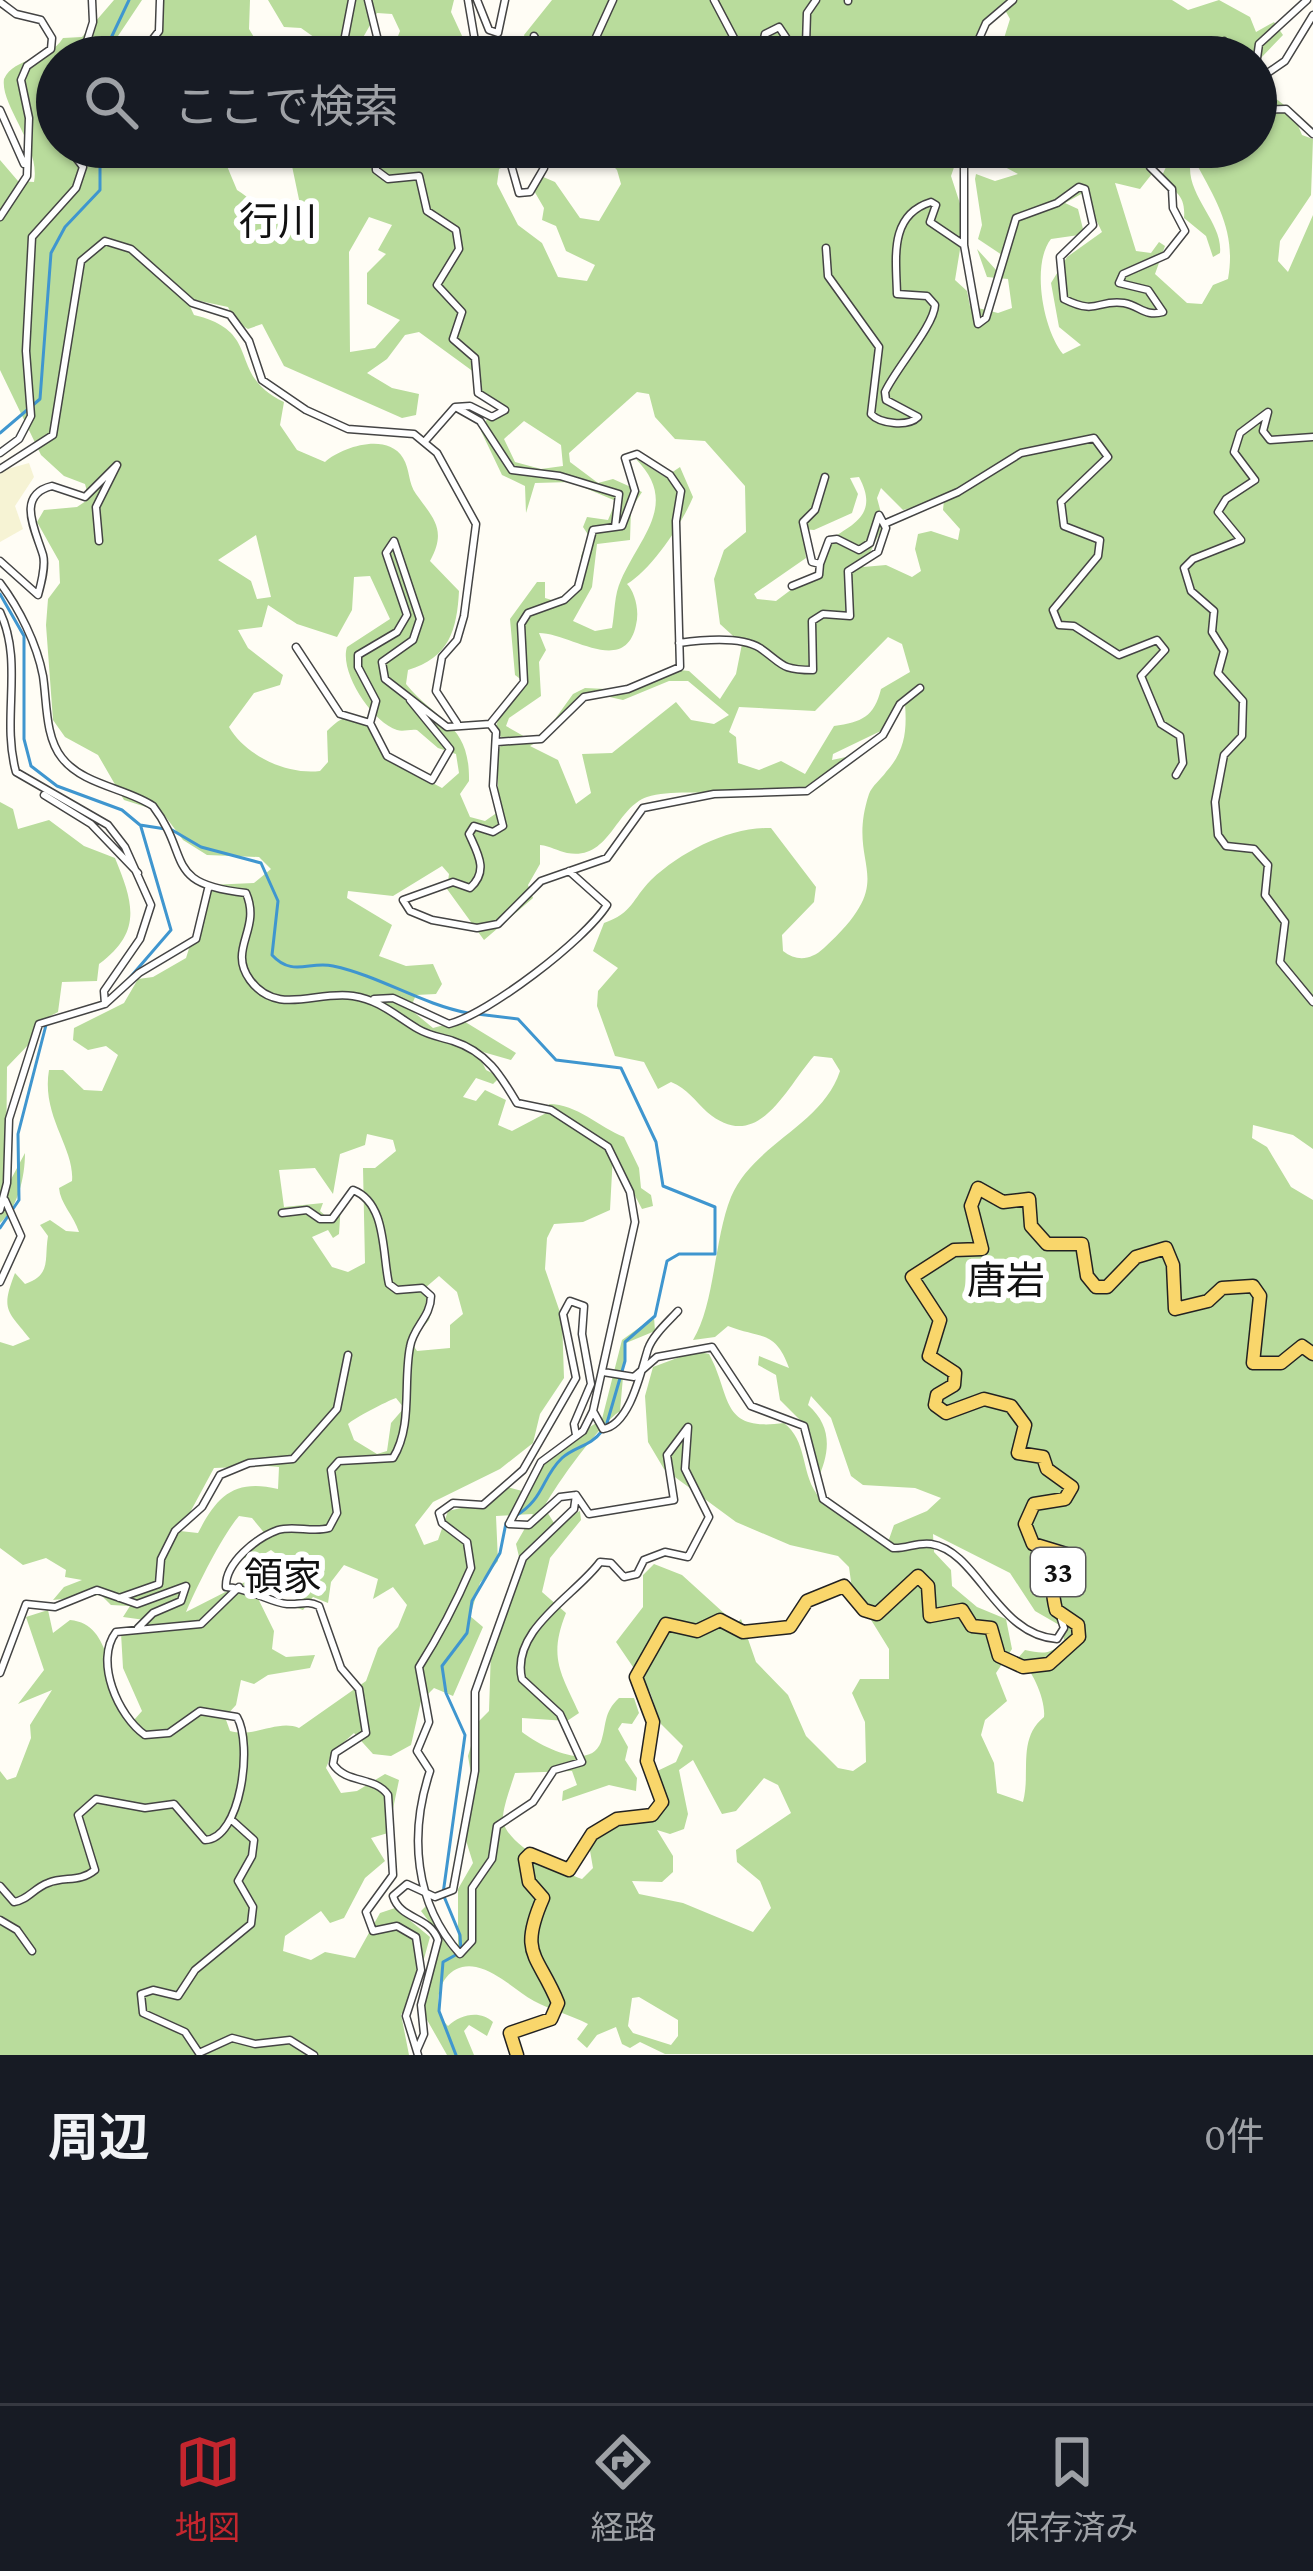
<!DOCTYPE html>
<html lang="ja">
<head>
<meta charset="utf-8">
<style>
	body { margin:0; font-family:"Crimson Pro","Noto Sans JP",serif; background:#20242c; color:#f1f3f6 }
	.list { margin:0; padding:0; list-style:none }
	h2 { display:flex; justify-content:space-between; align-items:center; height:156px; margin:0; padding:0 48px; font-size:51px }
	h2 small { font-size:39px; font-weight:400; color:#9ea1a6 }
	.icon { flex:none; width:66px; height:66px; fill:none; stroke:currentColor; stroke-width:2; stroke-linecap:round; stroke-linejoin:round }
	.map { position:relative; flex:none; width:1313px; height:2055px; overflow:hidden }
	.search { position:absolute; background:#171b24; box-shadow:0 3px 9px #0004; left:36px; right:36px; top:36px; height:132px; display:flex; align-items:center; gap:30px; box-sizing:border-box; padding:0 42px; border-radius:66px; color:#9ea1a6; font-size:45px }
	.sheet { height:348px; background:#171b24 }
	nav { display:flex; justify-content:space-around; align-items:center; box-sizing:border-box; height:168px; border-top:3px solid #363941; background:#171b24; font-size:33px; color:#9ea1a6 }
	nav a { display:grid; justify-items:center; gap:6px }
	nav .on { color:#c4262e }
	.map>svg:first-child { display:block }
</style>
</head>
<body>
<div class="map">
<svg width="1313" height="2055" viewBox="0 0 1313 2055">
	<rect width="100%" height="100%" fill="#fffdf5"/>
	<!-- farmland -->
	<path fill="#f6f3d4" d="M29,463L34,477L15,506L23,529L0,542V471Z"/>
	<!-- forest -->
	<path fill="#b9dc9c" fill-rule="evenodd" d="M114,0H142L118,36V57H57V147H219L237,190C254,201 274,220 292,223L301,209L288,147H517L515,161L499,169L497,184L518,225L542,243L558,277L587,281L595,265L566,251L556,226L542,220L544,208L533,189L541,176L555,182L580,218L599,221L621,184L617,170L595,147H961L951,176L965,219L955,280L967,291L970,306L998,313L1012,308L1008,279L987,277L977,249L997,271L1005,257L978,239L982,225L975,179L976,174L995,181L1018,174L990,159L983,147H1256V104L1275,98L1292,111L1302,135L1313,139L1311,195L1280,241L1278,261L1288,272L1313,215V1149L1293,1135L1253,1125L1252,1138L1267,1147L1291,1187L1313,1200V2055L665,2054L640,2042L630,2048L622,2044L616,2027L597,2035L587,2048L577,2039L588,2024C571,2015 551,2010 534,2001C516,1991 498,1972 476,1967C442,1960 427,2005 448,2026C461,2014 480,2010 493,2022L487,2036L469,2025L464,2031L474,2055H447L422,2011L440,1936L421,1911L426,1906L449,1948L458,1952V1889L473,1863L464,1834L474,1792L468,1756L478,1722L489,1711L491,1650L520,1561L516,1544L533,1514L496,1516L498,1561L480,1583L470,1616L483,1627L453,1696L434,1688L421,1701L411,1745L391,1756L373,1754L354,1733L332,1753L326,1768L341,1793L357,1791L385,1774L399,1780L388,1833L371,1838L385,1861L365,1878L344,1918L330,1923L321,1911L285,1936L283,1951L311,1960L325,1952L355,1958L380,1913L395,1908L430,1937L410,2009L401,2014L409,2055H0V1771L7,1780L16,1777L31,1738L30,1725L52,1690L18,1704L44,1670L26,1617L48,1610L53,1633L70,1620C115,1624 104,1685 134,1720L142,1711L123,1668L121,1633L145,1620L123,1617L130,1606L111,1605L101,1595L53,1600L64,1587L82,1580L65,1577L66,1570L46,1558L23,1565L0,1548V1342L13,1346L30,1339C8,1311 0,1311 15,1273L25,1284C52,1275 44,1259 48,1236L40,1225L50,1220L66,1231L79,1232C74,1216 60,1203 59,1188L72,1181C75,1148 41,1116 49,1070H63L84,1090L102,1091L118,1055L106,1046L88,1050L73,1040L74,1028L124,1003L138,979L153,977L186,958L209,885L254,883L271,869L259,857L207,855L183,840L162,812L124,800L98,755L65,737L53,720L46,625L48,599L60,583L59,561L37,522L44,510L77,507L89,499L85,484L64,476L41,455L0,370V160L18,181L34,182C41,146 0,106 4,79C15,56 48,62 63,38L82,37ZM1159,165L1166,167L1160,180C1175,191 1186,195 1184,218L1206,236L1213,257L1220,253C1223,224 1190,199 1190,168L1197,165C1219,205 1236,234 1228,279L1213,285L1202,304L1187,303L1155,274L1165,246L1159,242L1151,253L1136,251L1115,183L1140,189ZM1083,193L1102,232L1067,257L1051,283L1059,327L1081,345L1063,354C1043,330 1031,264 1051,239L1079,235L1083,229L1078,209L1065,203ZM369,217L392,225L378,250L386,254L367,273V304L400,320L375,348L350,352L349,252ZM186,298L228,307L235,321L248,329L262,324L284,366L402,418L416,415L419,394L392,388L367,373L387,359L405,335L419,332L478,375L476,394L502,403L507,413L487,419L481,431L502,475L525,486L526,513L535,483L571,482L616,501L608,520L587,517L583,527L589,536L581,556V582L555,601L545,598V582H537L510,619L515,675L527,684L500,714L495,730L503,739L498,753V812L485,821L470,817L460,794L469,781C470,723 438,723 406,684L408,670C449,658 457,630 459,591L430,561C447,530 434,519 416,494C408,483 410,469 403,458C387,432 342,447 325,462L297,450L280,425L284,402C225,374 265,332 194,315ZM637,392L649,394L655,417L675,439L705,441L745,486L746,532L724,550L714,579L720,624L742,644L736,674L720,699L689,671L680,670L627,690L585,688L573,694L545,733L527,738L506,726L509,718L541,696L539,662L546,650L539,633C570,633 625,677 636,625C640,609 634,591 627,584C651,570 682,524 693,497L680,467L665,477L635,458C680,503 641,535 621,580C614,595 615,612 612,628L595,631L573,621L592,587L597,544L630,540L631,509L642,492L613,479L598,483L570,462L569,453ZM524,421L561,445L563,466L541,469L515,462L504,439ZM859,477C879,514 854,524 829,540L820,579L796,586L776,601L757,599L754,594L806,558L803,529L814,530L852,513L858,494L850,478ZM881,488L903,510L944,500L943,510L960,529L958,540L931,531L918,534L915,549L921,571L912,577L886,565L863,567L884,524L877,498ZM256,535L271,597L257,599L251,581L218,560ZM370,576L390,619L347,647C339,672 372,722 397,730C403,732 410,729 417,730L438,748L456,754L459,773L442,788L386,758L366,717C348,713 340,718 327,731L328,762L320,771C287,775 246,756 229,727L254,693L280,685L283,675L248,648L238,630L262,627L268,605L297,624L337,637L352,610L354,577ZM888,637L902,644L910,672L881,689C874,717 862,722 834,726L805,774L781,761L759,770L738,763L736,737L729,732L739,707L815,711ZM669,681H688L729,715L714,724L691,720L676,702L612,753L582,754L591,793L576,804L558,760L530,746L547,736L576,702L605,696L623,700ZM905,704C907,731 905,751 886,772C881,779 872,786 869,794C844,870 904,875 824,948C811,960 797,962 783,951L782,935L814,902L816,887L771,828C729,827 682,851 651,880C632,899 633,913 604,923L593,951L618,968L598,991L597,1006L615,1056L644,1062L658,1089L671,1082C688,1089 694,1100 707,1112C758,1155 785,1089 814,1056L832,1058L840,1071C822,1126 754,1143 731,1197C714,1239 715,1304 693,1340L715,1337L728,1326C760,1339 775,1329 789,1368L759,1356L758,1365L776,1375L780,1400L809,1429L817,1481C830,1453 833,1427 808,1405L811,1396L831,1418L851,1476L863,1485L915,1488L941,1498L927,1511L894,1525L887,1545C866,1529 829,1514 816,1493C801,1470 807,1441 784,1423C719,1432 732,1396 709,1354L696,1351L653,1367L645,1396L648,1442L664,1469L736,1522L790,1545L838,1556L849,1567L852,1589L889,1649V1679H860L852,1693L865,1722L866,1762L853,1771L838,1768L806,1736L788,1695L756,1662L741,1619L736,1624L682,1575L654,1564L643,1575V1607L616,1642L650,1692L661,1724L683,1746L676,1762L653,1773L655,1804L648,1818L600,1830L588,1839L593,1868L582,1879C561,1872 507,1845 503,1821C502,1809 511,1786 515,1773L572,1771L577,1785L563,1791L562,1801L609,1785L636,1791L637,1778L625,1760L628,1747L618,1729L622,1723L632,1724L639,1713L634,1698H619C603,1713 607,1724 601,1742C589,1773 539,1745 522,1732V1718L567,1721L579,1713C561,1673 548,1658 566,1613L542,1592L550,1558L581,1520L580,1511L554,1523L544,1507C558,1482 598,1426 620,1411L626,1343L655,1331L654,1317L622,1340L602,1419L546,1456L526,1492L503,1486L478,1504L448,1511L438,1540L424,1545L415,1525L433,1502L500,1469L533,1443L540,1414L564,1378L562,1318L545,1269L547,1238L554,1224L583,1222L610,1210L613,1154L642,1209L653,1206L651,1195L641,1188L639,1168L624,1137C599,1127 577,1104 549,1104L550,1111L512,1131L498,1125L506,1100L485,1090L476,1101L463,1097L476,1078L493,1084L500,1077L486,1070L476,1050L511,1060L516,1053L462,1020L433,1028L410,1009L416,995L436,994L442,984L433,964L406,966L379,956L392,925L347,898L348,891L393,896L442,866L449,874L447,889L484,940L533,898L528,885L540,864V845C551,846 557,851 567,853C610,861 615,808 647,797C693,783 794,809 823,785C832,777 835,766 846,757L832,760L833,754L889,727ZM367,1134L393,1140L396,1151L375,1168H363L365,1263L348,1272L332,1267L312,1237L328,1230L333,1238L339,1234L341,1203L327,1217L320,1211L323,1203L284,1207L279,1170L315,1168L333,1194L340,1154L365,1145ZM439,1276L457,1292L463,1314L450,1325V1348L417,1351L411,1342L429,1320L435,1299L425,1288ZM396,1398L404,1408L391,1423L387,1451L377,1454L354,1440L348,1424C353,1419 387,1401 396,1398ZM268,1466L279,1467L278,1489C233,1478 216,1498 198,1533L180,1531L214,1468ZM239,1516L252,1518L266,1535L239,1557L254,1560L271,1550L292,1566L312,1570L292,1606L303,1610L313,1597L328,1603L331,1582L344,1565L378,1579L373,1599L393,1587L407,1605L398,1627L378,1648L366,1681L299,1728C278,1719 255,1738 230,1731L225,1717L236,1705L241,1680L254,1684L268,1675L310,1668L315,1655L286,1657L272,1649L274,1631L249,1580L186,1612C197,1586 222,1536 239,1516ZM933,1534L1010,1573L1035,1611L1061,1626L1064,1640C1052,1655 1043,1654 1025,1650L1018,1658C1032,1668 1046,1700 1044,1717C1017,1739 1031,1772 1023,1802L997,1793L994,1763L981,1735L985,1720L1007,1701L996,1673L1012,1649L1006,1619L977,1607L952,1586L951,1570L934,1552ZM693,1760L722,1814L736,1811L764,1778L778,1785L791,1813L736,1850L737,1862L760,1881L771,1908L753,1932L683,1903L639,1894L632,1881L662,1882L673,1872V1856L657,1830L670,1834L684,1829L688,1814L679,1770ZM639,1997L678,2020V2036L671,2045L633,2033L628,2026L632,1998Z
		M161,0H250L249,29L266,57H140L153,39Z
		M268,0H454L451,12L463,38L460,50L442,54L393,49L400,31L392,14L377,13L361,41L335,52L301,28L284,27Z
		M552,0H1172L1188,10L1219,0L1250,17L1256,32L1274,22L1283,35L1259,60L1220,52L1214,57H1012L1001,48L1010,19L1005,10L981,33L971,57H531L524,35Z
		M0,802L13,809L18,829L49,820L84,846L115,858C134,904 142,932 99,964L97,981L62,982L58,1012L37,1023L31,1042L7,1067L6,1172L9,1183L25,1153C25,1177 18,1208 0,1223Z"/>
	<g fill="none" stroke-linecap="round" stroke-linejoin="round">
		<!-- stream -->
		<path stroke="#3f96cf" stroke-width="3" d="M102,57L129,0
			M0,433L40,399L51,253L65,227L100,190V166L91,147
			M0,594L24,636V739L31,766L57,786L122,810L140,825L172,830L201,847L261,863L278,901L272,955C292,977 309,961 333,966C380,976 421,1004 468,1013
			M127,981L171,930L141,827
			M477,1014L518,1019L556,1060L621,1068L656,1142L663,1186L715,1207V1254H679L667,1261L655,1316L625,1342V1361L607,1423
			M0,1228L19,1200L18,1134L46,1025
			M514,1517C545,1499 541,1478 562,1458C575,1446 590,1447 602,1431
			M456,2055L439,2011L443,1962L461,1952L460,1935L443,1894L465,1735L446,1693L442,1666L467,1633L472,1601L500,1553L506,1523"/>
		<defs>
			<path id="minor" d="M368,0L382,57
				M468,0L476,47L489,57
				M477,0L489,30L498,33L505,0
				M714,0L744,57
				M848,0V1
				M0,2L16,14L41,20L52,38L51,49L27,66L21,80L29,118L27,176L0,217
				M82,57L93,22L92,0
				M139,57L159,31L160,0
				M341,57L352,0
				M534,57V36L546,57
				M587,57L613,0
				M760,57L765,34L779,27L791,45H806L807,13L816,0
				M971,57L986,23L1013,0
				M1207,57L1211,47L1224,41L1242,57
				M1256,65L1259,44L1307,0
				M1256,81L1285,61L1313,15
				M57,97V114
				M0,110L24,164
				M1256,110L1286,109L1313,134
				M375,147L376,170L388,179L419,176L427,211L456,230L459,249L437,285L462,312L453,339L475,358L478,393L505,410L492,417L470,406L455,407L426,440
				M506,147L519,193L530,192L544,168L545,147
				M964,147V245L978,324L986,318L1016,218L1057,203L1079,187L1085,189L1093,225L1060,257L1064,299C1098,316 1097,299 1124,303C1140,306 1145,317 1163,312L1148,290L1119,283L1123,274L1166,255L1185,231L1173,208L1172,189L1150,167L1151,155L1161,147
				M826,248L828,276L879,347L871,414C880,424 908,427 918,417L886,400L885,392C896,368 934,326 935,305L927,296L897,294C896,257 889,215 931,202L936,205L930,222L964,245
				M457,408L480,421L512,470L560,476L619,494L615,527
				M1313,437L1270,440L1263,431L1268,412L1240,433L1234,452L1255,480L1226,499L1218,512L1241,540L1193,559L1184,568L1191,591L1214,611L1212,632L1224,651L1218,673L1243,701L1242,736L1224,755L1215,802L1218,835L1226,846L1254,849L1268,865L1265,895L1285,922L1280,962L1313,1002
				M0,453L19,439L31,416L26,351L32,237L76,188L83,167L68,147
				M0,469L53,435L81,261L105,241L131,249L192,303L230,315L249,341L262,380L306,410L348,429L414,434L437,453L476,524L464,616L457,640L442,657L436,691L457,723
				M884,524L958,492L1021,453L1094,438L1108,457L1061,502L1064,526L1100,540L1098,556L1053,610L1059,625L1074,626L1119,655L1157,640L1165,650L1141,676L1161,724L1180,736L1183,763L1176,775
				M0,561L38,595C41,584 46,566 43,555C36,531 15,495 52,486L85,497L117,465L96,507L99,541
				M0,583C19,608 37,644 43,676C47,702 45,737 62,758C83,785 126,788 153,806C192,857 162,884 246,893C262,930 227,948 250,980C277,1017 317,990 353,996C380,1000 396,1016 418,1029C430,1036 441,1037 453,1041C487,1052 501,1076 517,1103L551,1110L608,1147L630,1192L635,1222L593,1411L583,1431L541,1462L509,1524L529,1525L560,1497L576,1495
				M792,586L819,575L820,564
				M0,612C24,663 1,718 16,772L108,825L125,847L151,905L140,939L104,991L105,1004
				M679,643C700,640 741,636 760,648C783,664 780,670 813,670L812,621L823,614L850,616L848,571L878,552L886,528L879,515L870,543L859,550L837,539L829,540L820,564L812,562L803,522L815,510L825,477
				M296,647L340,714L370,723L387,756L432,780L450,749L410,700
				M370,723L376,701L358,667V655L397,632L407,615L386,553L394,541L420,619L413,640L382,662L385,679L447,727L490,724
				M490,724L496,732L493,786L503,826L493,832L474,826L469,834C478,854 489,871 470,888L453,882L403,900L410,911L432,920L477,928L498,924L541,881L607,858L643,808L714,794L807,791L883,735L900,704L920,688
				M490,724L524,682L521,624L528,613L564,600L578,587L593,530L622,526L635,491L625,458L637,454L670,475L681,491L676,521L680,667L628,689L584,697L541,739L497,742
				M44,795L91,824L138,873
				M374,999L393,998L449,1024C488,1014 585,940 607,905L569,871
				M0,1210L7,1183L9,1119L39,1024L105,1004L139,973L196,939L208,889
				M282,1213L307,1210L320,1219H332L353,1190C387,1203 382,1254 389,1284L397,1290L422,1288L431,1296C431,1317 413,1327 410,1347C403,1383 413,1426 393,1458L339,1461L331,1470L337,1513L329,1528C313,1533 294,1525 278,1530C256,1538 225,1563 226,1587C252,1589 272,1603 287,1604C301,1605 306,1600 319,1606L341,1668L359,1689L366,1733L335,1753L333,1764C346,1784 375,1776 388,1795L393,1875L366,1912L373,1931L397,1926L416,1937L421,1970L406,2016L418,2055
				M0,1282L21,1236L5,1200
				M603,1372L634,1377L657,1357L712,1347L751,1406L804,1426L823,1499L893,1548C906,1549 917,1542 931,1544C978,1551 996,1635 1057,1639L1064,1628L1061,1619
				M593,1411L603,1429C630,1425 641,1371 648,1349C653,1335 668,1322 678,1311
				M576,1435L574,1424L591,1384L582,1334L584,1306L570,1301L563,1314L576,1378L523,1470L483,1505L453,1503L439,1513L442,1523L467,1542L471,1568C456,1603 440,1634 419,1667L429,1722L417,1751L430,1771C409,1834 414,1903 460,1954L472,1941V1888L492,1859L497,1826L533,1802L554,1770L582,1762L560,1714L522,1679C510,1630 576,1595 600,1562L611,1563L624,1577L637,1574L644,1560L665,1552L688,1557L709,1517L685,1469L688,1427L667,1455L674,1500L589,1514L576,1495
				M119,1598L159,1584L161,1559L175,1531L202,1507L220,1475L249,1463L293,1459L337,1409L348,1355
				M0,1673L26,1604L55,1607L97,1590L137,1604L186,1586L181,1601L153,1613L138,1628
				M234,1822L254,1840L252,1856L238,1881L253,1907L251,1924L195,1970L178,1996L153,1990L141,1994L143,2013L185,2032L199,2053L232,2038L255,2044L290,2040L314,2055
				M0,1886L14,1902C28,1900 34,1888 48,1883C65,1876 79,1883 95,1870L78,1815L96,1799L145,1808L174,1804L205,1840C241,1839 253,1744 237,1717L200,1711L169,1733L145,1735C118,1716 94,1661 116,1632L201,1624L239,1587
				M0,1920L17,1930L32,1951
				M417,2050L424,2034L421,2005L438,1940C430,1916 400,1920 393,1896L407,1884L435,1897L453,1890L475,1771V1692L523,1558L574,1509L576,1495"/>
			<path id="primary" d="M517,2055L510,2033L551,2019L558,2003C538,1954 518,1955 543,1898L529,1882L525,1859L530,1854L569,1870L592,1834L617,1819L652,1815L662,1802L647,1761L653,1722L636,1677L666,1624L697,1631L720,1620L743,1632L790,1627L807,1601L844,1586L864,1610L877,1614L918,1576L928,1586L930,1616L962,1610L972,1626L991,1628L999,1656L1023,1667L1049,1664L1079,1637L1078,1625L1056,1610C1050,1585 1052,1581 1067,1562L1066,1554L1033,1544L1025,1524L1034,1504L1065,1499L1072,1487L1047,1469L1043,1457L1018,1453L1025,1425L1011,1406L984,1399L946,1413L935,1405L937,1395L954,1385L955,1373L929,1356L940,1320L912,1277L954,1250L982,1249L971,1206L978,1188L1003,1202L1029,1199L1031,1226L1047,1244H1082L1087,1276L1096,1287H1107L1136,1257L1166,1248L1173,1265L1175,1309L1208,1301L1222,1288L1253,1286L1260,1296L1253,1363H1281L1302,1346L1313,1354"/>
		</defs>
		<!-- minor casing -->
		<use href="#minor" stroke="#444" stroke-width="9"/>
		<!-- primary casing -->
		<use href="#primary" stroke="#222" stroke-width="15"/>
		<!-- minor -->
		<use href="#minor" stroke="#fff" stroke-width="6"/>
		<!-- primary -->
		<use href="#primary" stroke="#f9d66b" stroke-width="12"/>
	</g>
	<g text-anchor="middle" stroke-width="12" stroke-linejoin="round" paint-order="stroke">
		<!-- shield labels -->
		<rect fill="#fff" stroke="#585858" stroke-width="3" x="1031" y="1548" width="54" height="48" rx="9"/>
		<g font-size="30" font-weight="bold" fill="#111">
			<text x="1058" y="1582">33</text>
		</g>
		<!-- quarter labels -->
		<g font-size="39" fill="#111" stroke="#fff">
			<text x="278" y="235">行川</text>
			<text x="1006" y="1294">唐岩</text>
			<text x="283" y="1590">領家</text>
		</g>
	</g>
</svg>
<div class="search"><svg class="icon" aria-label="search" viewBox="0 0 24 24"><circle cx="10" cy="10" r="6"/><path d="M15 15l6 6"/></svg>ここで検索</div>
</div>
<section class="sheet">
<h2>周辺<small>0件</small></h2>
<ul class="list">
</ul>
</section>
<nav>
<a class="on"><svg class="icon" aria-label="map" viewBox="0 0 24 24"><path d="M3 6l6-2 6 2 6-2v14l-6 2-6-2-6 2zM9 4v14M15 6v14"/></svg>地図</a>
<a><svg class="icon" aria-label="directions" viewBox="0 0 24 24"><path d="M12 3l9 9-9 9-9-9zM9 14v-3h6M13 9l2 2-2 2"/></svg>経路</a>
<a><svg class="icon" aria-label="saved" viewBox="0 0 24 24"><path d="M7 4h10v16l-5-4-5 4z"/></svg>保存済み</a>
</nav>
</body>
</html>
